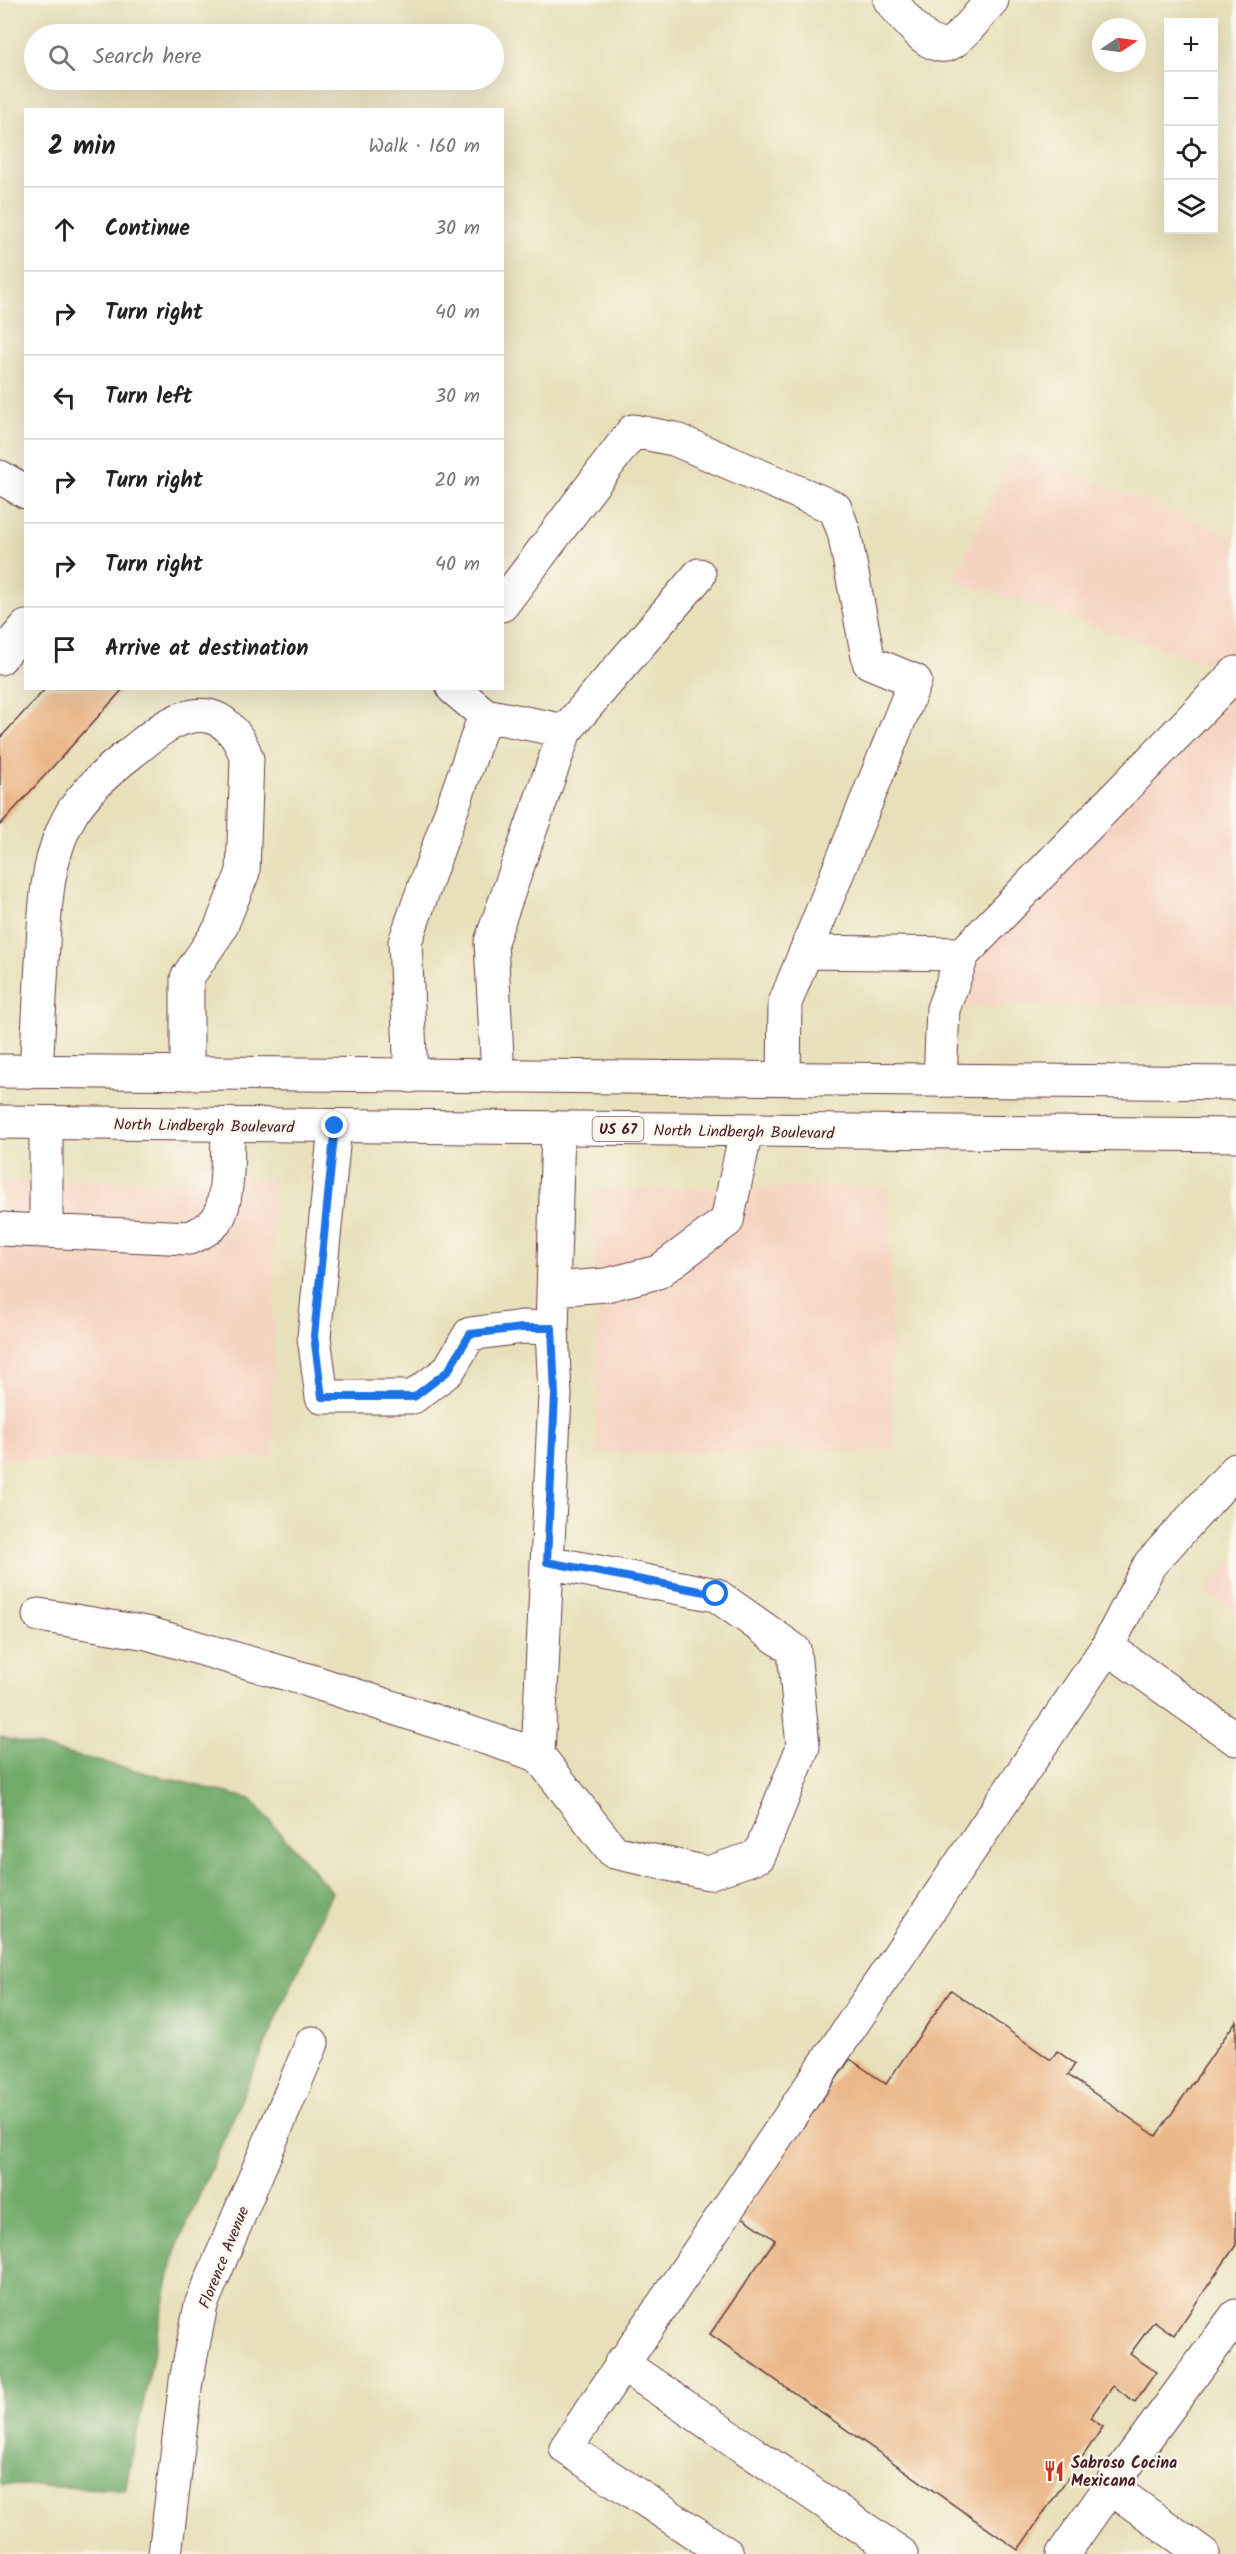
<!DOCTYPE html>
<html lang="en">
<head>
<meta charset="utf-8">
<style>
	body { margin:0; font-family:Kalam,sans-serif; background:#f2f2f2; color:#222 }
	.controls { position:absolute; right:18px; top:18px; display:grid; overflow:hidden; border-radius:0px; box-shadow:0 6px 24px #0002 }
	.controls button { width:54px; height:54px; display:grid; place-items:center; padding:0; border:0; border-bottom:2px solid #e0e0e0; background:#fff; color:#222; font:30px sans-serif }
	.compass { position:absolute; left:1092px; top:18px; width:54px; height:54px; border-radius:50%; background:#fff; box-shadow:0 6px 24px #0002; rotate:77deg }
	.stop { position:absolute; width:18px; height:18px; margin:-14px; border:4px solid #1a73e8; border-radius:50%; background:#fff }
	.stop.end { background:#1a73e8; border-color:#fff; box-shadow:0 2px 6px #0008 }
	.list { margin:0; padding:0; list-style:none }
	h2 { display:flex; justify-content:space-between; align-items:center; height:78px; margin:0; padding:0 24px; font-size:26px }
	h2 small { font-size:20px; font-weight:400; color:#767676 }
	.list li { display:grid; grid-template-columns:39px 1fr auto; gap:18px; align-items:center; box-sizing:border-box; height:84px; padding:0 24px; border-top:2px solid #e0e0e0 }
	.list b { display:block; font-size:22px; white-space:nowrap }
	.list em { font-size:20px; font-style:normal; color:#767676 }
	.icon { flex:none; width:33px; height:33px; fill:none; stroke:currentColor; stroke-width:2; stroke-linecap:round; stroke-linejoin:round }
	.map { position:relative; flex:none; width:1236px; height:2554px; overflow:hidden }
	.search { position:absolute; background:#fff; box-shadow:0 6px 24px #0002; left:24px; top:24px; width:480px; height:66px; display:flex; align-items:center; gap:15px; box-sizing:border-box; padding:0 21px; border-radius:33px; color:#767676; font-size:22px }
	.panel { position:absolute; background:#fff; box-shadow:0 6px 24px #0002; left:24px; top:108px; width:480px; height:582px; border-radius:0px }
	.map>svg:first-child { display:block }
</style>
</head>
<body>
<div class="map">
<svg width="1236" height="2554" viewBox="0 0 1236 2554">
	<rect width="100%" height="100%" fill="#fbf7ec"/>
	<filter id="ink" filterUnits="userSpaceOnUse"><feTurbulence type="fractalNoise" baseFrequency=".0167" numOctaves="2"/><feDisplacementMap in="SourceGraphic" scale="12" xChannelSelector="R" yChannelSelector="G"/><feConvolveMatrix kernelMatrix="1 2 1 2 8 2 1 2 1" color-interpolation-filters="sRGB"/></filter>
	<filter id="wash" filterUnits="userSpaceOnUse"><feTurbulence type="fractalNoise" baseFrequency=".008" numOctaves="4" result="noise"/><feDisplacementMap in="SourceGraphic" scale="24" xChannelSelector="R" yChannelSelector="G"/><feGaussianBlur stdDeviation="1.35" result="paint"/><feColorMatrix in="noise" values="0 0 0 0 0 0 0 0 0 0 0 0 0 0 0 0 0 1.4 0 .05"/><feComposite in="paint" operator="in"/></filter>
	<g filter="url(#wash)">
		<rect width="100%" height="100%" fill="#e8e0ba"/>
		<!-- built -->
		<path fill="#f5d3c1" d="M1014,450L1236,537V673L954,580Z
			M1236,688V1003L958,1007L973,960Z
			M274,1180L273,1457L0,1461V1181Z
			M889,1186L893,1450L597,1454L594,1190Z
			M1236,1557V1614L1203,1592Z"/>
		<!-- forest -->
		<path fill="#71aa69" stroke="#5e644a" stroke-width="1.5" d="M0,1737L251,1799L332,1892L175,2251L125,2490L0,2484Z"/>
		<g id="blocks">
			<!-- building -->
			<path fill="#ebb788" d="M46,688H124L0,825V738Z
				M951,1990L1051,2060L1057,2051L1075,2064L1068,2075L1156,2136L1236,2021V2245L1174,2335L1154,2321L1130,2354L1156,2372L1135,2402L1113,2386L1090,2418L1103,2427L1018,2550L710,2334L775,2240L741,2216L850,2059L886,2084Z"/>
		</g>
	</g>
	<g filter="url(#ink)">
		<use href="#blocks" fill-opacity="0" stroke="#623c40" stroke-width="1.5"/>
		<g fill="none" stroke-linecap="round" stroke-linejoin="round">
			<defs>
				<path id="minor" d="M890,0C903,14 932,59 954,41C968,31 980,13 992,0
					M0,477L26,492
					M502,605L633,431L674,439L835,508L844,532L869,662L915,681L785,1003L784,1078
					M0,658L26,627
					M485,715L565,731
					M806,952L963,954
					M36,1071C38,1035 40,998 42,962C45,911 45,856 73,811C88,789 110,769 131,753C150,738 168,720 193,716C222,711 239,735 247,759L243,872L220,929L187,978V1073
					M411,1076L405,942L485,715L453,688
					M498,1076L491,942L565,731L699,575
					M940,1080L943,1009L963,954L1236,673
					M46,1123V1231
					M335,1126L314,1337L322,1397H413L448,1371L470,1334L522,1327L552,1328
					M0,1229L189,1238C200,1234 208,1230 216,1221C230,1204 227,1148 228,1125
					M553,1289L606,1285L658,1272L727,1221L746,1131
					M1236,1470L1150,1564L1107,1647L1236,1739
					M547,1562L716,1595L794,1650L803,1747L759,1856L708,1873L614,1852L538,1755L555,1395L552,1328L558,1129
					M39,1615L147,1633L308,1680L538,1755
					M621,2363L901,2554
					M165,2554L186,2381L201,2305L312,2043
					M727,2554L566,2448L1107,1647
					M1063,2554L1110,2487
					M1203,2554L1110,2487L1236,2316"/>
				<path id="highway" d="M0,1071L1236,1083
					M0,1122L1236,1135"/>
			</defs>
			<!-- minor casing -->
			<use href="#minor" stroke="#623c40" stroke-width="35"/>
			<!-- highway casing -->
			<use href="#highway" stroke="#623c40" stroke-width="35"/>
			<!-- minor -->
			<use href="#minor" stroke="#fff" stroke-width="33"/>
			<!-- highway -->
			<use href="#highway" stroke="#fff" stroke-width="33"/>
		</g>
	</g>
	<g fill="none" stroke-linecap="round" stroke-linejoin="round" filter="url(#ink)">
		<!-- route -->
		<path stroke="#1a73e8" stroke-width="8" d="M335,1126L314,1336L322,1397H414L448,1371L470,1334L522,1328H552L555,1395L547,1562L716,1594"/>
	</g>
	<!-- icons -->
	<defs>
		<symbol id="restaurant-bare" viewBox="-9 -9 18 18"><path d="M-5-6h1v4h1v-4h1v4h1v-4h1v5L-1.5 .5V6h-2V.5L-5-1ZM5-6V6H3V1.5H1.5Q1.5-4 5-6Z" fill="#c8321e" stroke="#fbf7ec" stroke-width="2.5" paint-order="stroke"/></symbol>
	</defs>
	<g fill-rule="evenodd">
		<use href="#restaurant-bare" x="1039" y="2456" width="30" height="30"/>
	</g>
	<g text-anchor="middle" stroke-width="5" stroke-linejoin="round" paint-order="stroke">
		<!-- shield labels -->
		<rect fill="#fbf7ec" stroke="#7f6065" stroke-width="1.5" x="592.5" y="1117" width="51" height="24" rx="4.5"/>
		<g font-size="15" font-weight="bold" fill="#4a1f2b">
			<text x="618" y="1134">US 67</text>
		</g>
		<!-- street labels -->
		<g font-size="16" fill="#4a1f2b" stroke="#fbf7ec">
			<text transform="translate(204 1125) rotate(1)" y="6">North Lindbergh Boulevard</text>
			<text transform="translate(744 1131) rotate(1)" y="6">North Lindbergh Boulevard</text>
			<text transform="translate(223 2257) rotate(-68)" y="6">Florence Avenue</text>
		</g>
		<!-- poi labels -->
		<g font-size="16" font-weight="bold" fill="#4a1f2b" stroke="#fbf7ec" text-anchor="start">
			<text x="1071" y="2468">Sabroso Cocina<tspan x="1071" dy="18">Mexicana</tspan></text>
		</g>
	</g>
</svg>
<div class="controls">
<button>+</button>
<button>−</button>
<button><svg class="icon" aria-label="locate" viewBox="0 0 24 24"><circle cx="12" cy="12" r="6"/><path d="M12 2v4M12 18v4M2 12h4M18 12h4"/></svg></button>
<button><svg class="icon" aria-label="layers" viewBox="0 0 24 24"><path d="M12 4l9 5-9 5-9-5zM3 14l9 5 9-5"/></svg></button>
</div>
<svg class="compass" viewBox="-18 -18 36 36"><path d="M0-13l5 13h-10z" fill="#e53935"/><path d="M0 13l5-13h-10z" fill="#767676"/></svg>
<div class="stop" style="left:716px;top:1594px"></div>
<div class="stop end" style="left:335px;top:1126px"></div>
<div class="search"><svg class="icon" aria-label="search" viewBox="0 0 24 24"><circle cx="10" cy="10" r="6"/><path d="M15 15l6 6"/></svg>Search here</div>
<section class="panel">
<h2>2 min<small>Walk · 160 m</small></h2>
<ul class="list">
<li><svg class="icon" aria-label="ahead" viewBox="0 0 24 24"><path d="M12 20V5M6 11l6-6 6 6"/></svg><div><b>Continue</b></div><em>30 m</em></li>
<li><svg class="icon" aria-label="right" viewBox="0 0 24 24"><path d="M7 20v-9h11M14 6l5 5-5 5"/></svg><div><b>Turn right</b></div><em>40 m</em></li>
<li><svg class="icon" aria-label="left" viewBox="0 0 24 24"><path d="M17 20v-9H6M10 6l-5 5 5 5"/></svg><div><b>Turn left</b></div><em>30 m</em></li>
<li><svg class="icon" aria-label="right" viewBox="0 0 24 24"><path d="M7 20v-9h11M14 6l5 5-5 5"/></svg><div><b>Turn right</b></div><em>20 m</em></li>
<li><svg class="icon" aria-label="right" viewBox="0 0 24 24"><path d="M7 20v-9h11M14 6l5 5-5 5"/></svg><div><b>Turn right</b></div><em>40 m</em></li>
<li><svg class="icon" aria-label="arrive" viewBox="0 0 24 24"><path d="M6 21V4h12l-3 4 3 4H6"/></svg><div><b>Arrive at destination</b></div></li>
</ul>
</section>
</div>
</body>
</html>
